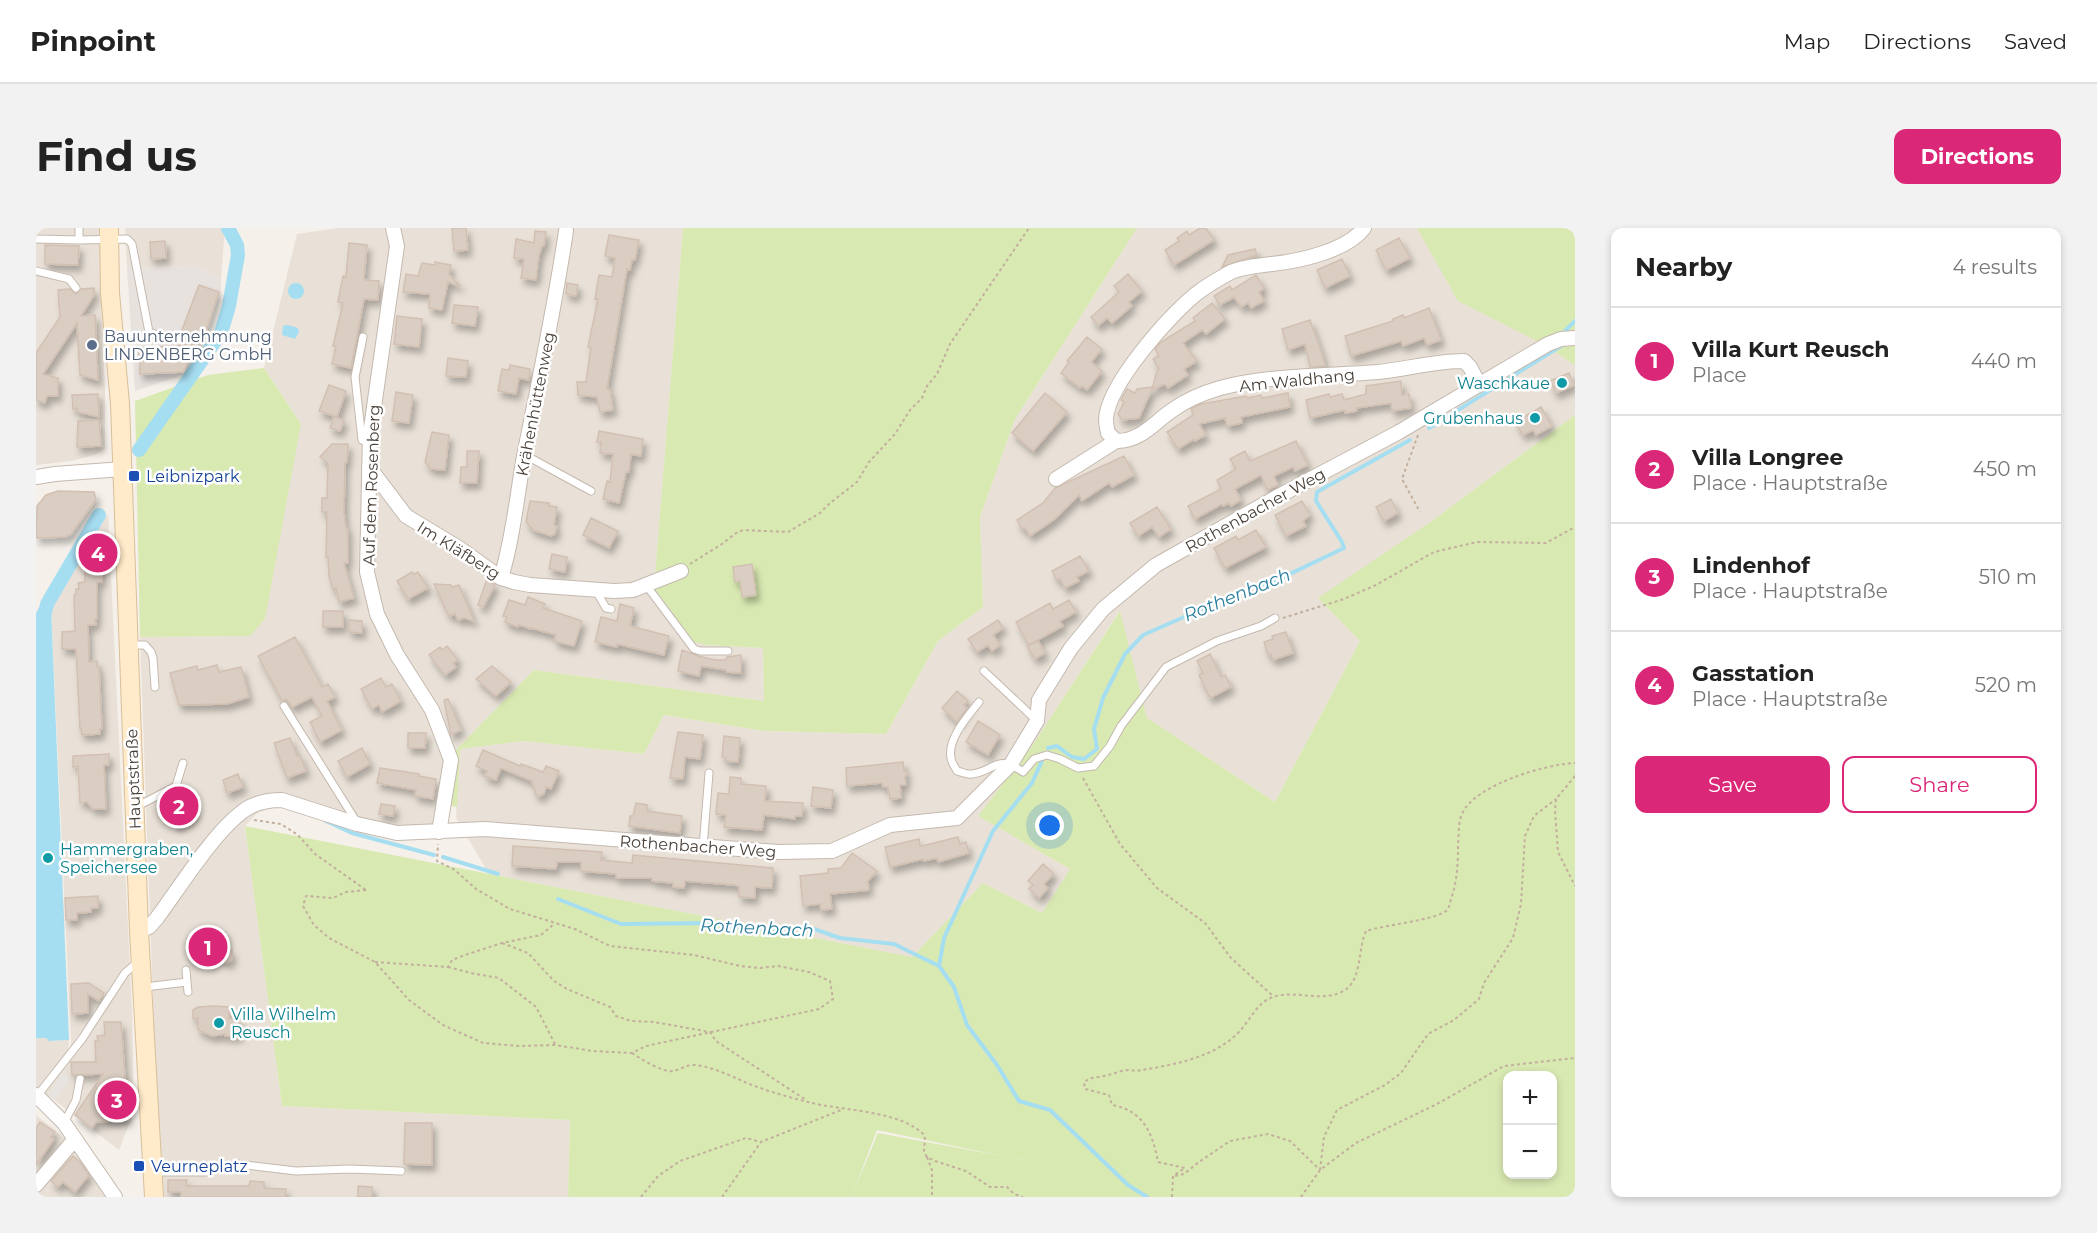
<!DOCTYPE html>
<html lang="en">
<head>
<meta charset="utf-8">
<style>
	body { margin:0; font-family:Montserrat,sans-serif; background:#f2f2f2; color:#222 }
	.controls { position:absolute; right:18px; bottom:18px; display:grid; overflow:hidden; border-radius:12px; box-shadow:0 3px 9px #0003 }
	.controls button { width:54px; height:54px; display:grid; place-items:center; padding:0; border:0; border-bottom:2px solid #e0e0e0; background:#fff; color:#222; font:30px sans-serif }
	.you { position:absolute; left:1014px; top:598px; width:21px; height:21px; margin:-15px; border:4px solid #fff; border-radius:50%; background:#1a73e8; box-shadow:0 0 0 9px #1a73e833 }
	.badge { display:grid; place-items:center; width:39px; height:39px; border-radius:50%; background:#db2777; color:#fff; font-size:20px; font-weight:700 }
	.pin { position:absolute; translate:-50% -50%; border:3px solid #fff; box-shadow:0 2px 6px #0006 }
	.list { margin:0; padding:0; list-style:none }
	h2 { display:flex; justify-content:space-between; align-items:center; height:78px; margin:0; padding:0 24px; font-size:26px }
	h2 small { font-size:20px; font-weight:400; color:#767676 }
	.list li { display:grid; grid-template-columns:39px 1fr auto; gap:18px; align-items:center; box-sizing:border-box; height:108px; padding:0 24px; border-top:2px solid #e0e0e0 }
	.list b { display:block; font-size:22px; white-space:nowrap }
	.list p { margin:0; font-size:20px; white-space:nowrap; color:#767676 }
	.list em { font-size:20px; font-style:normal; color:#767676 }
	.actions { display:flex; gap:12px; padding:18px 24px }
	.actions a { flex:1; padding:14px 0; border:2px solid #db2777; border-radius:12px; text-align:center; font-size:21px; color:#db2777 }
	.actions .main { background:#db2777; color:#fff }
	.map { position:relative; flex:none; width:1539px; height:969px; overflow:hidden; border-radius:12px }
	header { display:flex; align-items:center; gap:36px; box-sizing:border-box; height:84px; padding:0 30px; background:#fff; border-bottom:2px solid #e0e0e0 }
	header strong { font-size:28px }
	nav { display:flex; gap:33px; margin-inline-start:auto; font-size:21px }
	.intro { display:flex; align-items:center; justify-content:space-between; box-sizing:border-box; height:144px; padding:0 36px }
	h1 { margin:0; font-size:42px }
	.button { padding:15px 27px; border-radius:12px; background:#db2777; color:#fff; font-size:21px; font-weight:700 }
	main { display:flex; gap:36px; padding:0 36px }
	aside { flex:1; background:#fff; border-radius:12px; box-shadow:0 3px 9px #0003 }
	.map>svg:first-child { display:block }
</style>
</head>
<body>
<header>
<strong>Pinpoint</strong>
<nav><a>Map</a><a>Directions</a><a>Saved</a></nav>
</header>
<div class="intro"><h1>Find us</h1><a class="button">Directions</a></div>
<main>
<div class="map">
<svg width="1539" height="969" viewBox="0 0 1539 969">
	<defs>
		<filter id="shadow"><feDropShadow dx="3.5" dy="6" stdDeviation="3" flood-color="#0004"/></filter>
	</defs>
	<rect width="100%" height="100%" fill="#f5f0e9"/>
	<!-- residential -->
	<path fill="#e9e1d7" d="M0,0H63L69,163V221L59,227L35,233L0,237Z
		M89,0H189L185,51L161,39L91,40Z
		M302,0H647L618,360L671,417L727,420L728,473L498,442L420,522L401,590L397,597L355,599L247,565L238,567L209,598L246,878L534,892L532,969H128L119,829L104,409L214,408L265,196L228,140L261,6Z
		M1101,0H1381L1387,10L1507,116L1539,137V187L1393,295L1283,370L1324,413L1239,574L1110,490L1083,384L996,518L942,588L1034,641L1006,685L947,655L876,729L453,646L420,590L424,521L489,513L608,526L628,487L728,503L850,506L902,413L947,379L944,289L979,191Z
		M72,286L96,781L98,883L83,922L13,868L0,861V810H12V813L33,812L32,827L35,814L15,379Z
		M0,887L44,923L74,969H0Z"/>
	<!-- industrial -->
	<path fill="#e7e2de" d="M161,39L185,51V67L149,146L99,163L91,40Z"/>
	<!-- green -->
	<path fill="#d9e9b2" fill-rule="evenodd" d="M647,0H1101L979,191L944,289L947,379L902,413L850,506L728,503L628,487L608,526L489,513L424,521L421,579L410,577L420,522L498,442L728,473L727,420L671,417L658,414L618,360Z
		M1381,0H1539V137L1507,116L1422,73Z
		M228,140L265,196L229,391L214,408L104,409L99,173L172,147Z
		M1539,187V969H532L534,892L246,878L209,598L876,729L947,655L1006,685L1034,641L942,588L996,518L1084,383L1111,490L1239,574L1324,413L1282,370L1393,295ZM1472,848H1516V946H1472ZM841,902L986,932H987L842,905L817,965Z"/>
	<!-- parking -->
	<path fill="#e6e3e1" d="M26,845L34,849L20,871L12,868Z"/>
	<!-- water -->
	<path fill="#a6def1" d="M252 63a8 8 0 1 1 16 0a8 8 0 1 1-16 0Z
		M252,97L262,100L263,104L259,111L246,107L247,98Z
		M7,373L15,379L33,812L12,813L11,810H0V385Z"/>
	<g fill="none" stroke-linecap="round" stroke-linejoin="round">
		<!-- stream -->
		<path stroke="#a6def1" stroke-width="4" d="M1529,103L1539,93
			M1393,200L1525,118
			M1012,520L1021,518L1036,529L1048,531L1061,521L1058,501L1067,470L1089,426L1107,407L1221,357L1233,356L1308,320L1306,314L1280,273L1281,264L1374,212
			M290,593L316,605L398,627
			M407,629L462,646
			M522,671L585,696L677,695L710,701L772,699L804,710L858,716L903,738L908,710L957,603L996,555L1006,533
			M903,738L918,759L931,797L961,837L983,873L1014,882L1092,957L1111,969"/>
		<!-- canal -->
		<path stroke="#a6def1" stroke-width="14" d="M103,222L185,105L193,78L202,27L201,17L192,0
			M0,424L11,376L63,287"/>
	</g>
	<!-- building -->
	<path fill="#dacdc2" stroke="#d2c0b2" stroke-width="1.5" filter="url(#shadow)" d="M416,0H430L432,22L418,23Z
		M1164,0H1170L1178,12L1138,37L1129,22L1143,13L1141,10L1151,3L1153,7Z
		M499,3L510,4L508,18H506L503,28L500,52L485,50L488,31L478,30L480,11L498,15Z
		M573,7L603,12L599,32H596L594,42L591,41L571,161H574L577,182L564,184L561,169L542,167L541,154H550L555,119H552L562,71H559L563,47L576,49L579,30L569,28Z
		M1363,10L1374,30L1350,42L1340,22Z
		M129,13L130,30L115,31L114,14Z
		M313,15L331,17L328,50L330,52L343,53L342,72L328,71L315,140L296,136L300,118H297L307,75L302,74L307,48L310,49Z
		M9,17L43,18L42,37L9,36Z
		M1219,21L1221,27L1186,39L1192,27Z
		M1306,31L1314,48L1289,60L1281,42Z
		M399,34L415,37L413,46L424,58L412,54L406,82L393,80L394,66L367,64L370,46L382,48L386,35L399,37Z
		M1092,46L1106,63L1093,74L1096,78L1076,95L1071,90L1062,98L1055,89L1083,64L1078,58Z
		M1220,47L1228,60L1223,64L1228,73L1215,80L1212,75L1205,79L1198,69L1184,77L1178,68L1194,58L1196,62Z
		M531,55L542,57L540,68L530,66Z
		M163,57L183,64L168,109L164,108L161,114L146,102Z
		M58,60V67L45,88L59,87L62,152L44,147L41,95L7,146L22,150V168H11L9,175L0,172V125L24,89L22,62L34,61L40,66L45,61Z
		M1176,75L1189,91L1170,106L1166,102L1147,115L1161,133L1148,141L1152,147L1132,160L1129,156L1116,162L1120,146L1123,141L1117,131L1123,128L1119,121L1125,114L1159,93L1157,90Z
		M418,77L442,79L439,98L416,95Z
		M1393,80L1405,112L1391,117L1388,110L1367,118L1365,113L1315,128L1309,108L1357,93V91L1367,87L1368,90Z
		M361,88L386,91L383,119L358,116Z
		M1274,92L1286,126L1289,138L1274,139L1269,116L1252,122L1246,101Z
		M1051,109L1066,121L1055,134L1066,143L1051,162L1046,158L1044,160L1025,145L1033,134L1031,133Z
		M160,116L147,144L104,146L103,120Z
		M412,130L432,133L430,149L410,148Z
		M474,137L494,141L493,152L483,150L480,166L462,163L466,141L473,142Z
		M1533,145L1538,157L1520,165L1514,153Z
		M1365,153L1366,167L1373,166L1375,180L1356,183L1355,175L1320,180L1321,183L1309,185V182L1274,190L1270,172L1293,166L1294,169L1306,166L1308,172L1330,166V158Z
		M293,157L310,163L301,189L283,183Z
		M1117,159L1103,190L1086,192L1082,186L1088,174L1085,172L1091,161L1099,165L1101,161Z
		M360,164L377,167L373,195L356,193Z
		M1009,165L1031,184L997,223L976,205Z
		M1252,165L1254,179L1205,189L1206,195L1191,198L1189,190L1163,196L1170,207L1159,213L1158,211L1142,221L1131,204L1157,187L1155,181L1165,176L1210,168L1211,170L1225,167L1226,170Z
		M62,166L63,189L42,184L41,180L37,181L36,167Z
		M1505,179L1516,198L1500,207L1497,202L1487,207L1479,194Z
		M298,189L308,192L304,203L294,200Z
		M63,192L65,218L41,219L42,193Z
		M563,203L607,211L605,228L595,226L593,244H590L583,275L567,271L571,253L574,254L577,226L564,225L565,214H561Z
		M396,204L413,207L409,242L395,241L389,234Z
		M1260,213L1272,237L1259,243L1257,239L1238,248L1242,257L1231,262L1225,247L1199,261L1205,272L1195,278L1193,275L1187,278L1186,276L1159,291L1152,278L1185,261L1181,252L1200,241L1194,231L1209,223L1214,233Z
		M296,216H312L311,234L309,235L308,284L310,300H312V335H308L318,370L303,374L300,360L297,361L293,348L292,329H290L291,284H286V270H291L292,235L284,229Z
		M431,223H443L441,255H424L425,239H431Z
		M1088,228L1098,247L1076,259L1073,255L1046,273L1043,267L1019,291L994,308L989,300L986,301L981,292L1007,275L1019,260Z
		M22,263L58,264L60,271L35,306L29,309L0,310L1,278L10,267Z
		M1355,271L1362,285L1348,293L1340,279Z
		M494,273L513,275V278L521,279L518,297L521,298L519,306L515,308L497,302L490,294Z
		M1266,273L1274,287L1267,293L1270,298L1250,308L1239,287Z
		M1121,279L1135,301L1123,309L1116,299L1102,308L1094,295Z
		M555,290L582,303L573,320L547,307Z
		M1220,302L1230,319L1189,340L1178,320L1200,308L1202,312Z
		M55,320H69V329H66V354H61V391H59L60,397H52L53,434L61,433V439H63L66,501H64V506L46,507L45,501H44L40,421H26V404L39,403L38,367H40V361H43L42,355L49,354V341H51L52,331H55Z
		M516,326L531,329L529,344L513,341Z
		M1044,328L1053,343L1041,349L1043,353L1029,360L1024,351L1021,352L1016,343Z
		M716,336L720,367L706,369L704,353L699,354L697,339Z
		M376,344L378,346L382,344L392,360L372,371L361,353Z
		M451,351L459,357L447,379L442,377Z
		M398,356L415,357L416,359L423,357L438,393L428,390L422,392L419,386L413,388Z
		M492,369L509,376L507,380L546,393L538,418L518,413L520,407L495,400V401L483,397L482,399L469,394L471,389L467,388L473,372L489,377Z
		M1033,372L1040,384L1024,393L1027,398L993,417L980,394L1014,375L1017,381Z
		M584,376L598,380L594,398L633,408L628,427L581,416V419L559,414L565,389L581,393Z
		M287,383H307V399H287Z
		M313,392L326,393V405L313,404Z
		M962,392L967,400L957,407L964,417L956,423L952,417L941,424L932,411Z
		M1250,404L1257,425L1237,432L1235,426L1232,427L1228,414L1237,411L1236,408Z
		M259,409L286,459L292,456L299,469L291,473L306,502L284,514L274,494L286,488L276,469L256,479L250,471L246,473L222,428Z
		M1002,413L1009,425L999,431L991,418Z
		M411,418L422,432L417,435L420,439L409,447L393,427L404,419L406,422Z
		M646,422L662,428L679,432H690L691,429L705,427V445L690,444V442L665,438L663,448L642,443Z
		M1174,426L1185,449L1189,447L1195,459L1174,470L1163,447L1167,445L1161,433Z
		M181,437L183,444L205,439L213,469L191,476L143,477L134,445L161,438L162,442Z
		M456,438L475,454L460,468L440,451Z
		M345,450L350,459L356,456L365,473L346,484L343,477L336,481L325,461Z
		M921,463L932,473L928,477L931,480L921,494L906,480Z
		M412,471L425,502L415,507L408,472Z
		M942,493L964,507L952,527L930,514Z
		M642,504L667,507L664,531L649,529L647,551L634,550Z
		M372,505H390L389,520H372Z
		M688,508L704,510L702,534L690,533V530L686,529Z
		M254,510L261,528L264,527L270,543L251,550L238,515Z
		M326,520L334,536L311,549L302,533Z
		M447,522L484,538L485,536L507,544L510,538L523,543L515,561L510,559L508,566L504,568L500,567L496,553L465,540L460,552L448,548L451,543L440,538Z
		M73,526V537H68L70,581H57L51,574L44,575L42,538L37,539V528Z
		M867,534L868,543L872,545L869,549L870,557H864L865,570L854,571L852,559H847L846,555L811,558L810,540Z
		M344,540L383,546V548L400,551L397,571L379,568L380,562L341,555Z
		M202,546L207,559L191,565L187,552Z
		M694,549L705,550V556L730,558L729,573L767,575L766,588H759V591L728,587L726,602L688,599L690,587L680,586L682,565L693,566Z
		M777,559L797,562L795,580L775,578Z
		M149,561L160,585L155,587L156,590L140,598L127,572Z
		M600,575L611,577V583L646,588L644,605L593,598L594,588H597Z
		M345,576L359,578L357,588L343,586Z
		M922,609L924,616L930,614L933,625L902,634L901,630L888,633L887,631L854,639L849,619L883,611L884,618L890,617Z
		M477,618L566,624L565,632L596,635L597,627L737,640L736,660L719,659V670L703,669V658L698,657L649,653L648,660L637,659V655L616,653V650H580V646L545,643V634H521L520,641L476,638Z
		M816,625L841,643L832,653L833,662L794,666L796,681L785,682L784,676L767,678L764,648L792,645V641L805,640Z
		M1007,636L1018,646L1008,656L1012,660L1003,670L993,661L997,657L992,653Z
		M62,668V680H55V684L41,685V692H30L29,670Z
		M189,704V722H196V732L190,735L180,727L174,734L171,730H155V716L151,710L158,706Z
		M53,755L68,765L63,773L52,766V785L36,786L35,756Z
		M178,778L193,779V791L203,790V808H189V806L176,808L162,802V790L157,791V782L162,779Z
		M68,794H85L92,892L60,894L56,900L39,887L67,846L36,847L35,834H60L59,813H62L61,808L69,807Z
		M4,894L19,904L15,909L18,911L0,937V900Z
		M369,895H396V937L368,936Z
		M37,928L44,934L53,947L39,964L27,954L22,959L15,953Z
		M132,952H151L150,958H213L214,953L228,954V960L250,961L249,969H145V964H132Z
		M322,958L336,959V969H322Z"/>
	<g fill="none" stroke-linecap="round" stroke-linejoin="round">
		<defs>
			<path id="lane" d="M43,0V12
				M0,11L43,12L91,11L96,16L113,104L125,108
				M0,43L33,51L40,60
				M327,109L319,149L326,212L333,215
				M489,227L555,263
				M610,357L658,421L664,423H692
				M559,361L570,380L575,381
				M95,417H109L115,424L117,430L119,459
				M948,443L1000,492
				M943,474C932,488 911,511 915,530C915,534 919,539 921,543C926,544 931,547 936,546C960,543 960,525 987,544L998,531L1011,527L1024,531L1042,540L1058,538L1074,518L1085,498L1130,439L1181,413L1225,398L1239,390
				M248,478L320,593
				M100,579L140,558L147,535
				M667,619L673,545
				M150,742L151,754
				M108,761L117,758L151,754L152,764
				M1,868L46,811L89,745L102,734
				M28,895L40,872L44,851
				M117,944H170L202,936L260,943L314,941L365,943"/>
			<path id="street" d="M357,0L361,18L334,207L331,344L341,386L361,427L396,482L415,532L403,604
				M1328,0C1311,23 1263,33 1236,36C1222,38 1209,38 1195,44C1184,50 1170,58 1160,66C1133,88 1072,156 1070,191C1070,196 1071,201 1072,205L1080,213C1105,214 1119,193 1138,181C1152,171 1167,165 1184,160C1233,147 1291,148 1342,144C1371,141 1399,133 1428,133L1434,139L1443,156
				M333,239L370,288L423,320L465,350L478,354L494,357L578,363L597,362L645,343
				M0,249L19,246L87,241
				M1020,251L1080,213
				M465,350C477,310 481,268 488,228C503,153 519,78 530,3
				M103,703L113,699L121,690C144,659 179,602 210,581C221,574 233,572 246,572L321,596L361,605L449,601L742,624L796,623L854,597L921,590L975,536L1001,493L1003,472L1035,420L1067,381L1120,337L1239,270L1363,204L1512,116L1525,111L1539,110
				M0,867L28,895L79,969
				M0,957L39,911"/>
			<path id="secondary" d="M73,0L74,65L84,176L103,703L118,969"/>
		</defs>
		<!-- lane casing -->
		<use href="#lane" stroke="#c4b9af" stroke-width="9"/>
		<!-- street casing -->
		<use href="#street" stroke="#c4b9af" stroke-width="16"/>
		<!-- secondary casing -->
		<use href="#secondary" stroke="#d8bf9b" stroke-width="20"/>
		<!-- path -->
		<path stroke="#c2af9d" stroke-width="2" stroke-dasharray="3 3" stroke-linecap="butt" d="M1382,207L1366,251L1384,284
			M654,336L686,316L700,305L707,302L752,304L784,285L793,276L821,254L833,234L859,206L874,182L886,170L891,158L901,146L914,116L993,0
			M1247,390L1308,371L1340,357L1398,324L1441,314L1510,315L1539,299
			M1539,548L1520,571L1519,582L1522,624L1539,658
			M1047,550L1084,616L1121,660L1169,695L1195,730L1238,769
			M218,592L245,596L262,607L279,626L330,662
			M330,662L310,664L297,670L270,668L267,678L278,697L293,710L339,734L373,772L407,797L447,815L484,818L519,817L557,823L596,825L610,818L783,781L797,771L794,753L773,744L742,738L724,740L704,738L658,727L574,718L539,701L474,681L440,661L419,642L401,633L402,616
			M466,715L492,725L518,753L531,761L574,779L580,788L595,793L618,794L674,804L680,813L770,872
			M339,734L412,739L416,732L429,727L466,715L505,707L518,696
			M412,739L439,746L463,750L500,779L519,816
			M596,825C605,831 627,845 637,843C644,842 652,836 659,837C677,839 695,848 711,855C731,863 752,869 772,874C805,883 866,882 889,908L888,924L891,929L899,933L930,943L954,959H971L978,966L987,969
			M891,929L896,942V969
			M1284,942L1288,909L1301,882L1349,857L1365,845L1392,806L1418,792L1443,771L1448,755L1477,710L1485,676L1489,608L1498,588L1520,571
			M1139,948L1148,946L1163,934L1194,913L1232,906L1254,913L1283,941
			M605,969L622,948L644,933L710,910L725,914
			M686,969L725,914L805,882
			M1136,969L1137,948L1149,940L1122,934C1117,906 1107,882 1076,877L1073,867L1049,861L1048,854C1056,848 1063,850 1072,847C1081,845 1089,840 1100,843C1135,837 1176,831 1202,805C1214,793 1220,775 1237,769C1260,761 1287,776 1309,762C1326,751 1322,720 1330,703C1348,697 1399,692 1410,683C1413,680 1414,676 1415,671C1421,654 1422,636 1422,617C1423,607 1422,595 1426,586C1438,557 1510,536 1539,535
			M1265,969L1284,942L1320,915L1401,876L1468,838L1539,830"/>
		<!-- lane -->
		<use href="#lane" stroke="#fff" stroke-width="7"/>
		<!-- street -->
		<use href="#street" stroke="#fff" stroke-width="14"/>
		<!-- secondary -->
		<use href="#secondary" stroke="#ffeac9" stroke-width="18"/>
	</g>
	<!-- markers -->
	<circle fill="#5c6f8a" stroke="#fff" stroke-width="2" cx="56" cy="117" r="6"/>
	<g fill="#0f9aa8" stroke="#fff" stroke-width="2">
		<circle cx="1526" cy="155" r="6"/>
		<circle cx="1499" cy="190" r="6"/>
		<circle cx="12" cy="630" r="6"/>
		<circle cx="183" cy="795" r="6"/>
	</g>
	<g fill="#1a4fb4" stroke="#fff" stroke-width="2">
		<rect x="92" y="242" width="12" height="12" rx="3"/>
		<rect x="97" y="932" width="12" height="12" rx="3"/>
	</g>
	<g text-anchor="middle" stroke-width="5" stroke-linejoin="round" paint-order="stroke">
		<!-- service labels -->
		<g font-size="16" fill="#4e5e75" stroke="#fff" text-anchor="start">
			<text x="68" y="114">Bauunternehmnung<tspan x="68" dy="18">LINDENBERG GmbH</tspan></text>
		</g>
		<!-- street labels -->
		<g font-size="16" fill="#493f37" stroke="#fff">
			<text transform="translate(1261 152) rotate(-6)" y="6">Am Waldhang</text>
			<text transform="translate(499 176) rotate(-79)" y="6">Krähenhüttenweg</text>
			<text transform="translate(335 257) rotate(-88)" y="6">Auf dem Rosenberg</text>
			<text transform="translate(1219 282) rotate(-29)" y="6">Rothenbacher Weg</text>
			<text transform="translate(423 322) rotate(32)" y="6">Im Kläfberg</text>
			<text transform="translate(97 551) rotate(-92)" y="6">Hauptstraße</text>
			<text transform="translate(662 618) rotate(4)" y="6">Rothenbacher Weg</text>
		</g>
		<!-- culture labels -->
		<g font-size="16" fill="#0d838f" stroke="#fff" text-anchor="end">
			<text x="1514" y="161">Waschkaue</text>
			<text x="1487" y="196">Grubenhaus</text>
			<text x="24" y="627" text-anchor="start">Hammergraben,<tspan x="24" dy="18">Speichersee</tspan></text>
			<text x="195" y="792" text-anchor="start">Villa Wilhelm<tspan x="195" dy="18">Reusch</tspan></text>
		</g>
		<!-- transit labels -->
		<g font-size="16" fill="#164399" stroke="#fff" text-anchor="start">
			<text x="110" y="254">Leibnizpark</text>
			<text x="115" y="944">Veurneplatz</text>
		</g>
		<!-- water labels -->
		<g font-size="18" font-style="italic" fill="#2a7f9e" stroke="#fff">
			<text transform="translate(1201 367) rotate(-22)" y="6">Rothenbach</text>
			<text transform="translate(721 700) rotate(3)" y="6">Rothenbach</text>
		</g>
	</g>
</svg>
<div class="controls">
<button>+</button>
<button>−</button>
</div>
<div class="you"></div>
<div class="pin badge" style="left:172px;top:719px">1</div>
<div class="pin badge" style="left:143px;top:578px">2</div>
<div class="pin badge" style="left:81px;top:872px">3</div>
<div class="pin badge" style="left:62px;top:325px">4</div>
</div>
<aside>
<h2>Nearby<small>4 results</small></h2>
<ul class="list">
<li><span class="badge">1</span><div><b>Villa Kurt Reusch</b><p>Place</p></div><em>440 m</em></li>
<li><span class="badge">2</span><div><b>Villa Longree</b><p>Place · Hauptstraße</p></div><em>450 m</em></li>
<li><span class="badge">3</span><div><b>Lindenhof</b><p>Place · Hauptstraße</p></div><em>510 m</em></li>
<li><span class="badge">4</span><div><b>Gasstation</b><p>Place · Hauptstraße</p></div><em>520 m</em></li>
</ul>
<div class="actions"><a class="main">Save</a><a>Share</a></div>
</aside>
</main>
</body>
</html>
